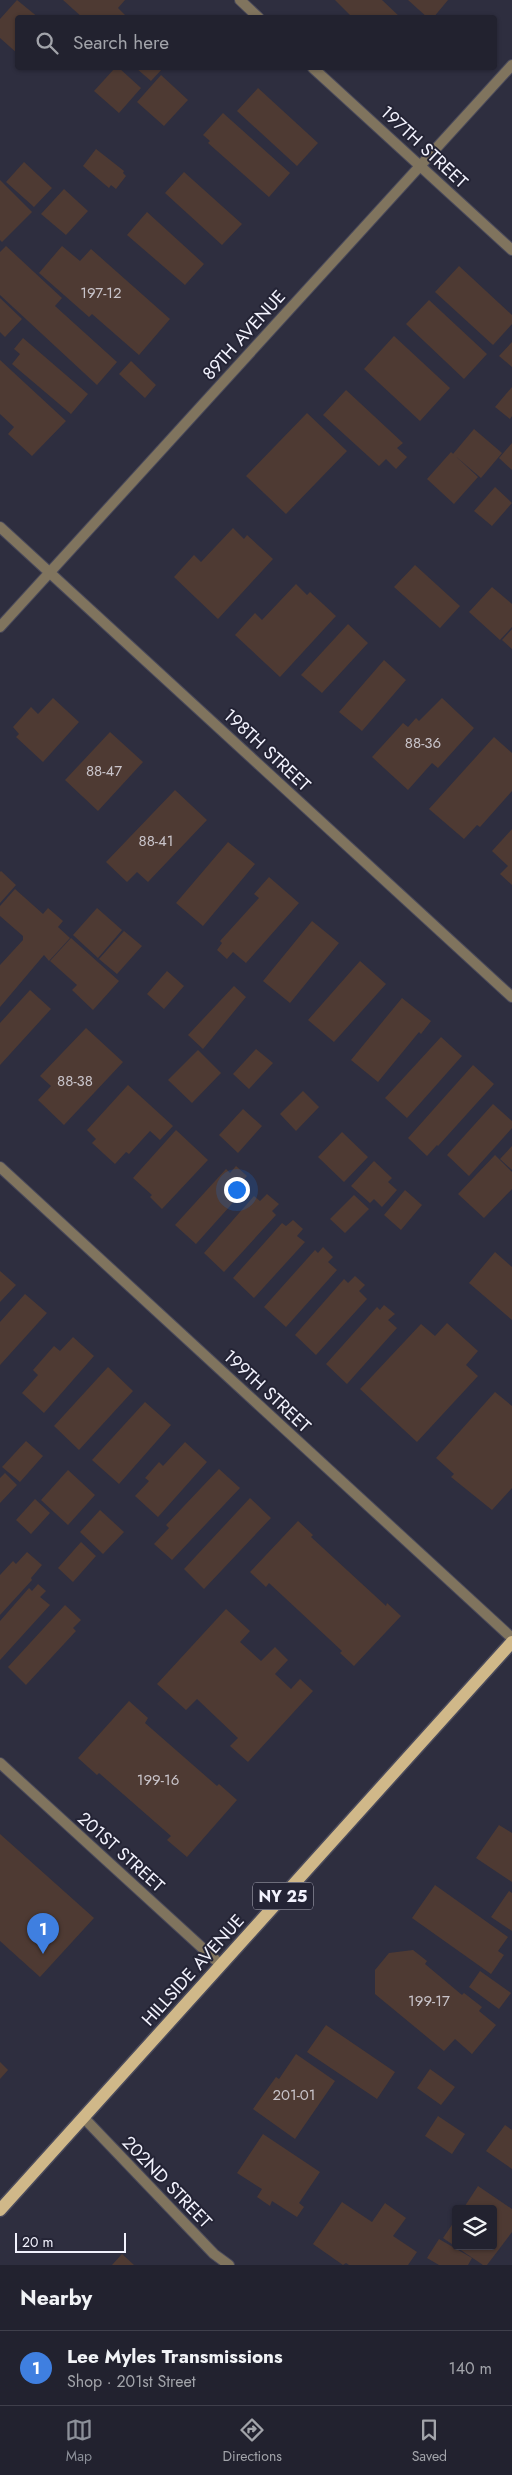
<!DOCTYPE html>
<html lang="en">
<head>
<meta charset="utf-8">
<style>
	body { margin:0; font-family:Jost,sans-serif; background:#2a2a37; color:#f1f3f6 }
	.controls { position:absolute; right:15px; bottom:15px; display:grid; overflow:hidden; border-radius:5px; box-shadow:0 1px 4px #0004 }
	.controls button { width:45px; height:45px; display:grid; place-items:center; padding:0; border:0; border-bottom:1px solid #3f3f4b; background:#22222f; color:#f1f3f6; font:25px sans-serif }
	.scale { position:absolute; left:15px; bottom:12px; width:111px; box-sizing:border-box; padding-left:5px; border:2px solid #f2f2fd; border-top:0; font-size:14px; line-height:18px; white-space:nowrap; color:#f2f2fd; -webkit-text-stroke:4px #242435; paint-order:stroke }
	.you { position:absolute; left:236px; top:1189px; width:18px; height:18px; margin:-12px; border:4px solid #fff; border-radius:50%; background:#1a73e8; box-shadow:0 0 0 8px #1a73e833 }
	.badge { display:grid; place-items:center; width:32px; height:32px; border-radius:50%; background:#8c9099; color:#fff; font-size:16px; font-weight:700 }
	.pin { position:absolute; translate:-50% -41px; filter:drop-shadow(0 1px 2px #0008) }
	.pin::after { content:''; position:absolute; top:26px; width:18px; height:15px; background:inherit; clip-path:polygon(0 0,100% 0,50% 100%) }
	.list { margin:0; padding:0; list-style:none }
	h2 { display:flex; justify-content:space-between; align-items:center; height:65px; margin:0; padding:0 20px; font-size:21px }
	h2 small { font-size:16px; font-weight:400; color:#a2a4aa }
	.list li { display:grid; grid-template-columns:32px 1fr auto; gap:15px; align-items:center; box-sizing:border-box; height:75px; padding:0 20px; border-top:1px solid #3f3f4b }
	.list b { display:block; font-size:19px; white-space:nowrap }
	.list p { margin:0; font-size:16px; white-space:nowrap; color:#a2a4aa }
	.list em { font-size:16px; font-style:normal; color:#a2a4aa }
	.icon { flex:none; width:28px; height:28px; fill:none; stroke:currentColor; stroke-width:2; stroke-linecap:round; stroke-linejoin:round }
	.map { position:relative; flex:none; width:512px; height:2265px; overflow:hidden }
	.search { position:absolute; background:#22222f; box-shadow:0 1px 4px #0004; left:15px; right:15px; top:15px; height:55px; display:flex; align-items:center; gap:12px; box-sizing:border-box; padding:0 18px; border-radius:5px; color:#a2a4aa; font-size:19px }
	.sheet { height:140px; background:#22222f }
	nav { display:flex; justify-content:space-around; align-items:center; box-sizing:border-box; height:70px; border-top:1px solid #3f3f4b; background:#22222f; font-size:14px; color:#a2a4aa }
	nav a { display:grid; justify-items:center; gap:2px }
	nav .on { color:#8c9099 }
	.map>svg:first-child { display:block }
</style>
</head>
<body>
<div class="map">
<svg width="512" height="2265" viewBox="0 0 512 2265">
	<rect width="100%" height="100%" fill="#2e2e3f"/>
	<!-- building -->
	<path fill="#4e3a33" d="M17,0L39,18H18V54L0,38V19Z
		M63,0H125L118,8L127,17L83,18Z
		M335,0H382L401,18H353Z
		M408,0H448L433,18H428Z
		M115,68H119L141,88L119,113L94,91Z
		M136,68H163L151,81Z
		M161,75L188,100L164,126L137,102Z
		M258,88L318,143L297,166L237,111Z
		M223,113L290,173L269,197L208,143L210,141L203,135Z
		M96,149L124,171L123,173L126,176L116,189L111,185L109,188L83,166Z
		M24,162L52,188L34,207L6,182Z
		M184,172L242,224L222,245L165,193Z
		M0,180L32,212L2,242L0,240Z
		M64,189L88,211L66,235L41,214Z
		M147,212L204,264L185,285L127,235Z
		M6,246L62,298L55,306L117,362L97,385L0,295V252Z
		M62,246L80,261L91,249L170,319L139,355L92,314L89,317L39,273Z
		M459,266L512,315V324L493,345L435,292Z
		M0,298L22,319L5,337L0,332Z
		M429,300L487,354L464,379L406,324Z
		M394,336L450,388L420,421L364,369Z
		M23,338L88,394L71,414L12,364L20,354L14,349Z
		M512,342V367L499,356Z
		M0,360L66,421L32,456L8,434L14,427L0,414Z
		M131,361L156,385L145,398L119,374Z
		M512,387V416L510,419L495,407Z
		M346,390L403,443L397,448L407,457L396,469L386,459L379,466L323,415Z
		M307,413L347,451L286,514L246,476Z
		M474,429L502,453L481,478L453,454Z
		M512,443V470L499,458Z
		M451,452L478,477L454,504L427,479Z
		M495,487L512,503L492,526L474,511Z
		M233,528L244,539L247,535L273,559L218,619L174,577L194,555L201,562Z
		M415,565L460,606L440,628L394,587Z
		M296,584L307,595L310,592L336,616L280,677L235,635L255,613L262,620Z
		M492,587L512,604V627L500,640L469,612Z
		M348,624L368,643L322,693L301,675Z
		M512,629V649L502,640Z
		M384,660L406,680L362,731L339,712Z
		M53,698L79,722L43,762L16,737L19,734L13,727L31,707L38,714Z
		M442,698L474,728L438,768L432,763L408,790L372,757L403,723L408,727L416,718L419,721Z
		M110,732L143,762L98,811L65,780Z
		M494,737L512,753V791L480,827L477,825L464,839L429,809Z
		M175,790L207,820L148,882L137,872L127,882L106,862Z
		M512,829V885L500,874L508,866L492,851Z
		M228,842L255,864L203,926L176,903Z
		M1,871L16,885L0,903V872Z
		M269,877L299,903L246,963L233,952L227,959L217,950L222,943L220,941L259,898L254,894Z
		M15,889L43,914L48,908L63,921L58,927L70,938L49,961L44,955L0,1007V965L23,940V936L0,916V906Z
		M97,908L122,930L98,958L73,935Z
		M312,921L339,943L290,1003L263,981Z
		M124,931L142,946L117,974L99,959Z
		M71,938L119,981L93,1010L72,990L77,985L50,961Z
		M360,961L386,984L334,1042L308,1020Z
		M167,971L184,986L164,1009L147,994Z
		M234,986L246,997L203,1049L188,1035Z
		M30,990L51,1009L0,1065V1023Z
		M402,998L431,1021L421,1034L419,1032L378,1082L351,1060Z
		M86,1028L123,1062L64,1125L38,1100L51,1086L40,1076Z
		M441,1037L462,1056L407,1118L385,1098Z
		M256,1049L273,1063L249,1089L233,1074Z
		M198,1050L221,1073L192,1103L168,1080Z
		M473,1065L494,1084L438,1146L437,1145L427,1156L408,1138Z
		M128,1085L173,1126L160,1140L150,1131L129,1154L126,1152L115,1164L92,1143L96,1139L87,1130Z
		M303,1091L319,1107L296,1131L280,1114Z
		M493,1104L512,1121V1128L469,1176L447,1155Z
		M243,1109L262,1126L238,1153L219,1135Z
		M176,1130L208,1160L162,1209L150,1197L152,1195L133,1178Z
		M342,1132L368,1157L344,1182L318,1157Z
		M512,1146V1170L500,1159Z
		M495,1155L512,1172V1189L484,1218L458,1194Z
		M374,1161L392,1178L388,1182L397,1190L382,1207L374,1199L370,1203L351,1186Z
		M236,1166L247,1176L241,1183L247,1187L196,1244L175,1225L226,1169L230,1173Z
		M405,1190L422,1205L401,1230L384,1215Z
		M267,1194L279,1204L272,1211L276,1215L224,1272L204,1253L254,1196L260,1201Z
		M354,1195L369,1209L345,1233L330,1219Z
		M293,1220L303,1229L297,1236L305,1242L254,1298L233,1278L282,1223L286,1226Z
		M323,1247L333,1257L328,1262L337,1270L286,1327L264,1307L315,1250L318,1253Z
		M495,1252L512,1267V1320L469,1283Z
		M0,1271L16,1285L0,1302Z
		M355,1276L365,1285L359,1291L367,1299L316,1355L295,1335L344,1279L348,1283Z
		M25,1294L47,1313L0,1365V1322Z
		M384,1305L395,1314L388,1320L397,1328L347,1384L326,1364L377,1307L380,1310Z
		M447,1323L478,1351L466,1365L478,1376L417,1442L360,1389L421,1324L435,1336Z
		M73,1337L94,1356L44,1413L22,1393L38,1375L33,1370L54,1346L60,1351Z
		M108,1367L133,1391L79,1450L54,1426Z
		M495,1392L512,1406V1488L492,1510L451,1477L454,1474L436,1458Z
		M145,1402L171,1425L119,1484L92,1460Z
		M26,1441L43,1456L20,1482L2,1467Z
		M185,1442L207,1462L158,1517L135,1496L149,1481L145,1478L159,1462L163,1466Z
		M219,1469L240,1488L172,1560L154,1544L169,1528L166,1525Z
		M68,1470L95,1495L68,1525L41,1500Z
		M5,1473L17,1485L0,1503V1478Z
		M250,1498L271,1518L204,1589L184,1569Z
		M35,1499L50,1513L31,1534L16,1520Z
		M100,1510L124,1532L103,1554L80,1532Z
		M298,1521L313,1535L311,1537L386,1606L387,1603L401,1616L354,1666L340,1653L342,1651L269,1583L266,1587L250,1572Z
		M81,1542L96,1556L73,1582L58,1568Z
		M27,1552L42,1565L31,1578L32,1580L0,1615V1575L13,1561L16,1564Z
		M38,1584L46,1591L40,1597L50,1605L0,1660V1621L29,1588L32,1591Z
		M65,1605L81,1620L73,1628L76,1631L26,1685L8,1667Z
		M226,1609L250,1631L240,1642L261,1661L275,1647L288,1660L275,1674L291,1689L300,1679L313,1691L248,1762L230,1746L238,1738L197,1699L186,1710L157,1684Z
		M129,1701L148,1718L145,1723L217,1786L219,1784L237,1800L187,1857L167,1840L171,1836L99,1773L97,1775L78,1758Z
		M499,1825L512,1833V1882L476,1858Z
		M0,1834L94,1918L40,1977L0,1941Z
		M435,1885L508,1937L498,1951L504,1955L491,1974L412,1918Z
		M509,1891L512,1893V1931L491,1917Z
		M413,1950L427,1961L425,1964L462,1995L464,1993L482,2007L479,2011L496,2025L472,2054L455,2039L444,2051L375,1994V1970L389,1953Z
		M480,1971L511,1993L499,2009L469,1987Z
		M326,2025L395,2072L377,2099L307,2052Z
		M296,2054L335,2081L295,2139L253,2109L276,2077L279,2079Z
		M0,2062L8,2070L0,2079Z
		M430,2069L455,2087L441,2105L417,2088Z
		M438,2116L465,2134L452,2154L425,2136Z
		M505,2125L512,2130V2169L486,2151Z
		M263,2134L320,2172L299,2203L304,2207L297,2217L272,2201L270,2206L257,2197L262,2189L237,2173Z
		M478,2186L512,2209V2232L487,2265H483L443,2238L456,2219V2246H493V2209H463Z
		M342,2202L372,2222L385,2203L406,2218L393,2236L417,2252L408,2265H349L346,2263L343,2265L313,2244Z
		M439,2239L472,2258L468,2265H439L427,2258Z
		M122,2254L134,2265H112Z"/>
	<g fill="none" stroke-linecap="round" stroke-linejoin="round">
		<defs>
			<path id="street" d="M240,0L259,18
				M313,68L512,250
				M0,527L512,997
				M0,627L512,65
				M0,1167L512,1638
				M0,1763L221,1965
				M84,2118L214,2254L229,2265"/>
			<path id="primary" d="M0,2210L512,1642"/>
		</defs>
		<!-- street casing -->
		<use href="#street" stroke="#49495a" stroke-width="12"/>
		<!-- primary casing -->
		<use href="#primary" stroke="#49495a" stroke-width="15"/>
		<!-- street -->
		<use href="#street" stroke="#80745e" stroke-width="10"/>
		<!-- primary -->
		<use href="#primary" stroke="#d0b889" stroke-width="12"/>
	</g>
	<g text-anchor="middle" stroke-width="4" stroke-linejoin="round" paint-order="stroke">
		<!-- number labels -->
		<g font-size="15" fill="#c9c4ca">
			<text x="101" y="298">197-12</text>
			<text x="423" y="748">88-36</text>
			<text x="104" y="776">88-47</text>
			<text x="156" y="846">88-41</text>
			<text x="75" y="1086">88-38</text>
			<text x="158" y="1785">199-16</text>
			<text x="429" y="2006">199-17</text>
			<text x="294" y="2100">201-01</text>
		</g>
		<!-- shield labels -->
		<rect fill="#242435" stroke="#b4b4c1" stroke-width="1" x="253" y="1882.5" width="60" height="27" rx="4"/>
		<g font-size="16" font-weight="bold" fill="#f2f2fd">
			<text x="283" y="1902">NY 25</text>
		</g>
		<!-- street labels -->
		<g font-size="18" fill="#f2f2fd" stroke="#242435">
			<text transform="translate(424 147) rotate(43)" y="6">197TH STREET</text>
			<text transform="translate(244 335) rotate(-48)" y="6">89TH AVENUE</text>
			<text transform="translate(267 750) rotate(43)" y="6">198TH STREET</text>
			<text transform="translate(267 1391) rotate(43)" y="6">199TH STREET</text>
			<text transform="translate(121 1852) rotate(42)" y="6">201ST STREET</text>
			<text transform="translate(193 1970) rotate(-48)" y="6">HILLSIDE AVENUE</text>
			<text transform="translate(167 2182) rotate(46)" y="6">202ND STREET</text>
		</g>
	</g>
</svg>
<div class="controls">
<button><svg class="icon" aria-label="layers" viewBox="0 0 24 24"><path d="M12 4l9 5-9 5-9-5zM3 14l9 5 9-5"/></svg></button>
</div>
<div class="scale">20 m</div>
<div class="you"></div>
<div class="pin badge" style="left:43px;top:1954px;background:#3f7fe0">1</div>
<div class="search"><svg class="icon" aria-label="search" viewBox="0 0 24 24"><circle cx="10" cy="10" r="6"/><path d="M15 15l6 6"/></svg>Search here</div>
</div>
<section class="sheet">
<h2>Nearby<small></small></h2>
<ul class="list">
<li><span class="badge" style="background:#3f7fe0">1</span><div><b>Lee Myles Transmissions</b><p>Shop · 201st Street</p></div><em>140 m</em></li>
</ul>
</section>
<nav>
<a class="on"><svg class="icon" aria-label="map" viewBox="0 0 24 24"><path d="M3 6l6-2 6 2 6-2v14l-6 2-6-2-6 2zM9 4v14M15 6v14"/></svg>Map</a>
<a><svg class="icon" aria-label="directions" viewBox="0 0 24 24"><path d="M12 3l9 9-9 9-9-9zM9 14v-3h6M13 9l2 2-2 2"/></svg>Directions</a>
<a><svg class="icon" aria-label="saved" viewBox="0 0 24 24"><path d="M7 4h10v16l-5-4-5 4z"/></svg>Saved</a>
</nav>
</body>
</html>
